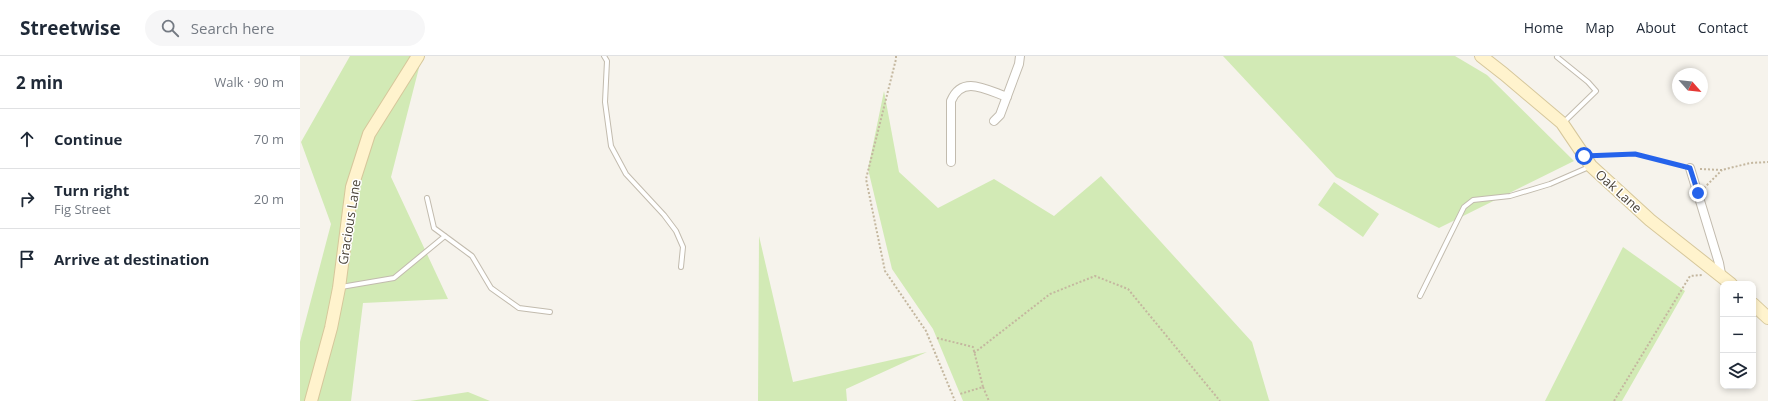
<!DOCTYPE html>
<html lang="en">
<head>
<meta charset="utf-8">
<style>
	body { margin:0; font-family:"Open Sans",sans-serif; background:#f6f6f7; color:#1f2937 }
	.controls { position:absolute; right:12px; bottom:12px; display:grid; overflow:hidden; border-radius:8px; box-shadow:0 2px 6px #0003 }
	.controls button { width:36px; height:36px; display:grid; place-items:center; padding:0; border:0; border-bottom:1px solid #e0e1e3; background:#fff; color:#1f2937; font:20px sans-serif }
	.compass { position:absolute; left:1372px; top:12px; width:36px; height:36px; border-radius:50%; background:#fff; box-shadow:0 2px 6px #0003; rotate:117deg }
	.stop { position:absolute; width:12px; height:12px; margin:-9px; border:3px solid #2563eb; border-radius:50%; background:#fff }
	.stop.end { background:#2563eb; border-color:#fff; box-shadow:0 1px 4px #0008 }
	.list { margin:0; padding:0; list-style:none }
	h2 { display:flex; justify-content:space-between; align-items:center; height:52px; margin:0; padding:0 16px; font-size:17px }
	h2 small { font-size:13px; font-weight:400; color:#747a83 }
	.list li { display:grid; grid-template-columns:26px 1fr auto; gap:12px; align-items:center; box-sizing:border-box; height:60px; padding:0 16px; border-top:1px solid #e0e1e3 }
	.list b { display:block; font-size:15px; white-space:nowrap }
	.list p { margin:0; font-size:13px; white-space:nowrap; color:#747a83 }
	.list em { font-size:13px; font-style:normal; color:#747a83 }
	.icon { flex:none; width:22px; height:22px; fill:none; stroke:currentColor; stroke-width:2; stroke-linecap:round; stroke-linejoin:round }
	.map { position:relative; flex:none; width:1468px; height:345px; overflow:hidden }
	header { display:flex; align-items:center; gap:24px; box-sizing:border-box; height:56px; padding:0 20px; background:#fff; border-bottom:1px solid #e0e1e3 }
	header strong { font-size:19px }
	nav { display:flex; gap:22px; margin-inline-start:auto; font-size:14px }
	.search { width:280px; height:36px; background:#f6f6f7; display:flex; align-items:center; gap:10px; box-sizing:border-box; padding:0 14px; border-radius:22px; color:#747a83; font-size:15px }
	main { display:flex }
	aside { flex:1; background:#fff }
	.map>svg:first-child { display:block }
</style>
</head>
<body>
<header>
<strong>Streetwise</strong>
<div class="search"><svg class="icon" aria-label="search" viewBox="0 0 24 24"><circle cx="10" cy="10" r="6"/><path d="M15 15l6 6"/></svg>Search here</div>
<nav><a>Home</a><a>Map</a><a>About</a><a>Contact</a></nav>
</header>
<main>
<aside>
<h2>2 min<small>Walk · 90 m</small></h2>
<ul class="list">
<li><svg class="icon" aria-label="ahead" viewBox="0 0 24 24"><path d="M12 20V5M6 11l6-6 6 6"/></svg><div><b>Continue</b></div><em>70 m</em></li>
<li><svg class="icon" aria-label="right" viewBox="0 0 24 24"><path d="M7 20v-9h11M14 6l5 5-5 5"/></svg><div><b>Turn right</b><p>Fig Street</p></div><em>20 m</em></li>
<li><svg class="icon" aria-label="arrive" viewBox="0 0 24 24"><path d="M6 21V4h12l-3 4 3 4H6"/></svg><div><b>Arrive at destination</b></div></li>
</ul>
</aside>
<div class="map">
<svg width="1468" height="345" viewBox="0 0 1468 345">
	<rect width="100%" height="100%" fill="#f6f3ec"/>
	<!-- green -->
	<path fill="#d2eab5" d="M50,0H122L91,121L148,243L63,247L51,345H0V286L31,168L1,86Z
		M923,0H1155L1187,19L1274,105L1139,172L1036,121Z
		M584,35L599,116L638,152L694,123L754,160L801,120L952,286L969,344L970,345H663L633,273L592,213L568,113Z
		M1034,126L1079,158L1063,181L1018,149Z
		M459,180L493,326L627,296L546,333L547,345H458Z
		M1323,191L1385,235L1322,345H1245Z
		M168,336L190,345H110Z"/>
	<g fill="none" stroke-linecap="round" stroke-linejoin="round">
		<defs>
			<path id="lane" d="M304,0L307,5L305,46L311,90L326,118L364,159L376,175L383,191L381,211
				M1257,1L1288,26L1296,35L1263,67
				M127,142L134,172L172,200L191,232L219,252L250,256
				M41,231L94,222L145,180
				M1120,240L1164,151L1173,144L1210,140L1250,128L1289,111"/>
			<path id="street" d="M694,65L700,59L719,8L720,0
				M651,106V45C662,18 687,34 707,41
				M1390,112L1419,207L1421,218"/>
			<path id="secondary" d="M1181,0L1204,18L1262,67L1291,110L1350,164L1431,228
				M1453,248L1468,262
				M11,345L31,272L39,232L52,131L69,78L118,0"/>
		</defs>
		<!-- lane casing -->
		<use href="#lane" stroke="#c2bbae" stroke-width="6"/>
		<!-- street casing -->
		<use href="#street" stroke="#c2bbae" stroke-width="10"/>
		<!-- secondary casing -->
		<use href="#secondary" stroke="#d6c79b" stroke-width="14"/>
		<!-- path -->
		<path stroke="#c4b79f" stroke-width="2" stroke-dasharray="2 2" stroke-linecap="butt" d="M596,0V3L566,123L585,215L626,275L655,345
			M1298,100L1335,98L1382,110
			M1400,113L1422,114L1450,107L1468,106
			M1404,132L1422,114
			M637,282L673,291L683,331L660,338
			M674,297L750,238L795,220L828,233L920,345
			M683,331L689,345
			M1314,345L1390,220L1402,219"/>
		<!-- lane -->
		<use href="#lane" stroke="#fff" stroke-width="4"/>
		<!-- street -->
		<use href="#street" stroke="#fff" stroke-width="8"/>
		<!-- secondary -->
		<use href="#secondary" stroke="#fff3cd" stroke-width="12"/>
	</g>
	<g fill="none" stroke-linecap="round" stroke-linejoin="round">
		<!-- route -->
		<path stroke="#2563eb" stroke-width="5" d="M1284,100L1335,98L1390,112L1398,137"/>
	</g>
	<g text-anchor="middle" stroke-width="3" stroke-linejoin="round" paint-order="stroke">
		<!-- street labels -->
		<g font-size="13" fill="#4b4439" stroke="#fff">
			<text transform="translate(1319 135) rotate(42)" y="5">Oak Lane</text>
			<text transform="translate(49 166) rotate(-81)" y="5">Gracious Lane</text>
		</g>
	</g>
</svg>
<div class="controls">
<button>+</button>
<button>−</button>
<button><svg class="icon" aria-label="layers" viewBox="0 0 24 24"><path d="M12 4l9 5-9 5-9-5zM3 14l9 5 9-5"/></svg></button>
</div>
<svg class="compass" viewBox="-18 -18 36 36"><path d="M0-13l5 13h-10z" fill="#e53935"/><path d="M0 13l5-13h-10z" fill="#747a83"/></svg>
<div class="stop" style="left:1284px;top:100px"></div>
<div class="stop end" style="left:1398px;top:137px"></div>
</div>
</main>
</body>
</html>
